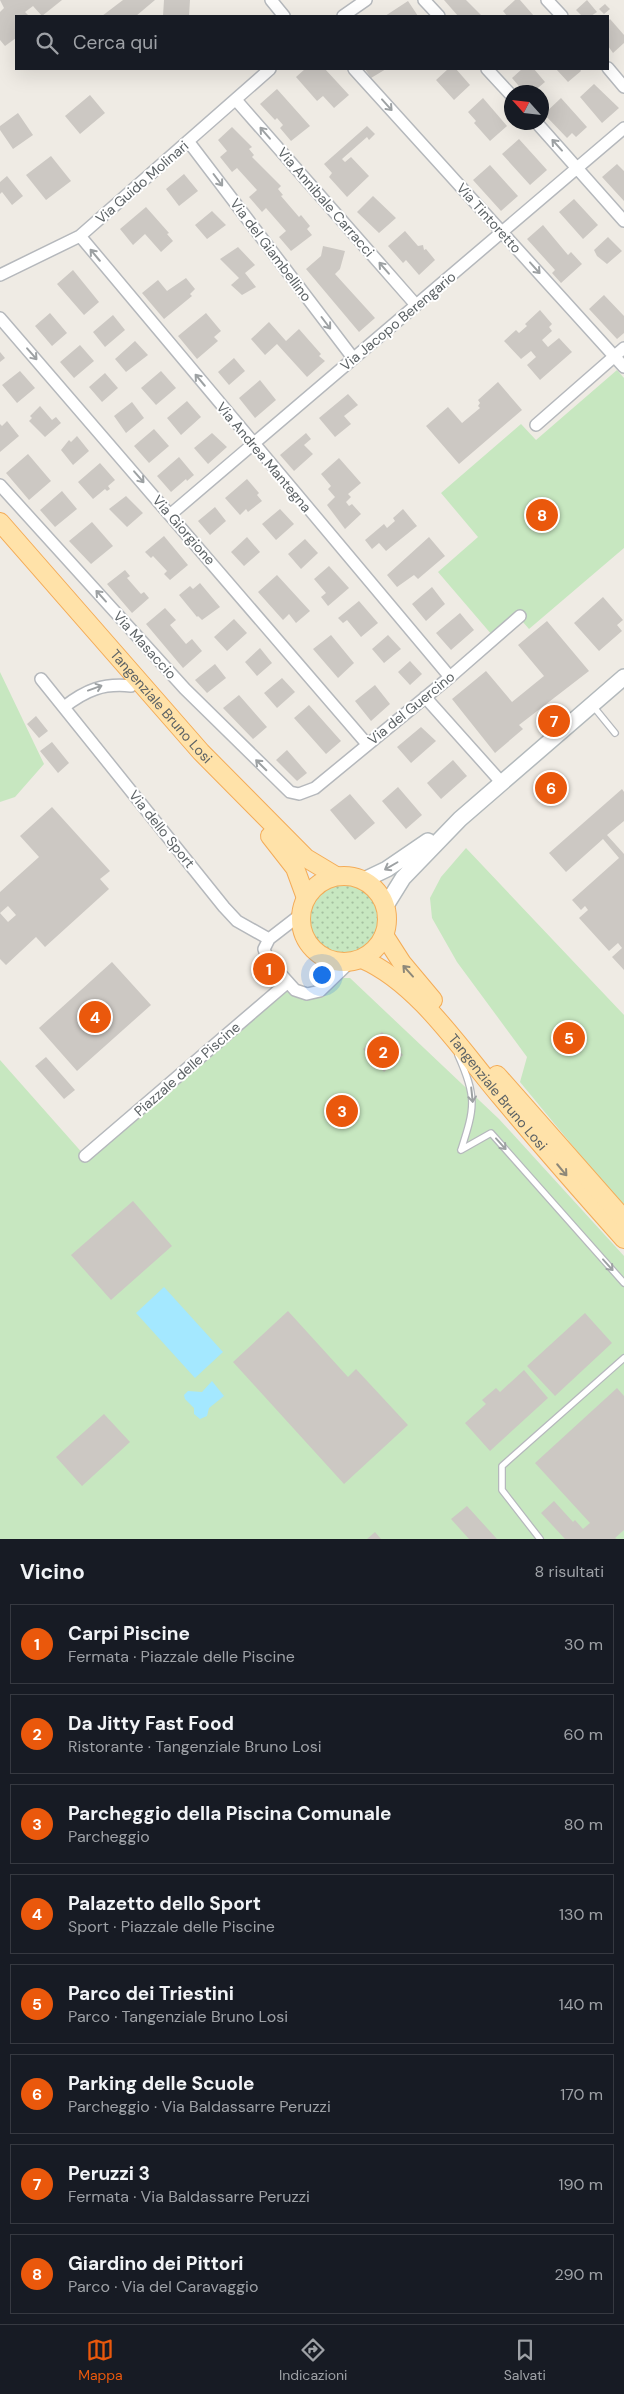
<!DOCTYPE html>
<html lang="it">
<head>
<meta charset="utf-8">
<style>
	body { margin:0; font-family:"DM Sans",sans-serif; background:#242831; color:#f1f3f6 }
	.compass { position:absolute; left:504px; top:85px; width:45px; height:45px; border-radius:50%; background:#171b24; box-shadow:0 5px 20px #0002; rotate:297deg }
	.you { position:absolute; left:321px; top:974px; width:18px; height:18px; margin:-12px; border:4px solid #fff; border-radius:50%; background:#1a73e8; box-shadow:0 0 0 8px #1a73e833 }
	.badge { display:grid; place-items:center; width:32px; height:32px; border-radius:50%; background:#ea580c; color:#fff; font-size:16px; font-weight:700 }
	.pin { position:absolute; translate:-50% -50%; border:2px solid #fff; box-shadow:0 1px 5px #0006 }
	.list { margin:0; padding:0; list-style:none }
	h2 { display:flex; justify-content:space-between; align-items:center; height:65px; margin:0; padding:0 20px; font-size:21px }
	h2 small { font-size:16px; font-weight:400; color:#9ea1a6 }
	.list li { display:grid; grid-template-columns:32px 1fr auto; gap:15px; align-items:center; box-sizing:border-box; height:80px; margin:0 10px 10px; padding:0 10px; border:1px solid #363941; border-radius:0px }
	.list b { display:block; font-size:19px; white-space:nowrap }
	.list p { margin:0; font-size:16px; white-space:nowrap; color:#9ea1a6 }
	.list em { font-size:16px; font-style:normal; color:#9ea1a6 }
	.icon { flex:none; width:28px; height:28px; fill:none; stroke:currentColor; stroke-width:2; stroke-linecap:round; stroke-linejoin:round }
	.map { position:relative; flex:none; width:624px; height:1539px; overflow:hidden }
	.search { position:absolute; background:#171b24; box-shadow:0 5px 20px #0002; left:15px; right:15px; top:15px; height:55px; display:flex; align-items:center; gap:12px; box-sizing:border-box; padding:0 18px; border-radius:0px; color:#9ea1a6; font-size:19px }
	.sheet { height:785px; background:#171b24 }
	nav { display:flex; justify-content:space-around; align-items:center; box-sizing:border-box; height:70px; border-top:1px solid #363941; background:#171b24; font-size:14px; color:#9ea1a6 }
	nav a { display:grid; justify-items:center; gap:2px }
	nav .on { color:#ea580c }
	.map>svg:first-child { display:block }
</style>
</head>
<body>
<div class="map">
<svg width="624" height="1539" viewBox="0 0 624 1539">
	<defs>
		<pattern id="grass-dots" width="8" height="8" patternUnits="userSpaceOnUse" patternTransform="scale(1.25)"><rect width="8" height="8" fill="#c7e7c0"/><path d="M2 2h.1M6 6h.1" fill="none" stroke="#a5bfa0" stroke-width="1.8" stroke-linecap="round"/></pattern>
	</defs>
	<rect width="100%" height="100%" fill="#efebe4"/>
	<!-- grass -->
	<path fill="url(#grass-dots)" d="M309 919a35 35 0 1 1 70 0a35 35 0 1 1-70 0Z"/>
	<!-- park -->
	<path fill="#c7e7c0" d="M617,370L624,378V548L529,629L516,614L492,635L438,572L478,537L441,493L521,424L536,440Z
		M0,672L44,764L15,797L0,802Z
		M466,848L624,1015V1208L520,1082L527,1057L457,962L432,918L430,898L441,877Z
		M334,978H350L499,1119L624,1256V1539H0V1060L85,1156L288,988L310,999Z"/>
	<!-- water -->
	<path fill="#a4e8ff" d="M164,1287L223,1352L195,1378L136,1313Z
		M212,1381L224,1396L209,1408L207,1416L200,1419L194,1414V1408L185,1399L184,1395L188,1391L202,1392Z"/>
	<!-- building -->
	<path fill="#ccc8c3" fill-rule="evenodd" d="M0,0H62L42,16L33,6L25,12L29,16H16V38L5,46L0,40V12L4,8Z
		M123,0H155L136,16H102Z
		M164,0H190L189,16H163Z
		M444,0H466L482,16H458Z
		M515,0H520L534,16H507L503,11Z
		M587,0L597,12L591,16H582L576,10Z
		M408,1L418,16H385Z
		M605,4L610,9L604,14L599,9Z
		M610,19L624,35V43L613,53L608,46V21Z
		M305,69H325L349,95L334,108L323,96L317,101L296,77Z
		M365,69H386L371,78Z
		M448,69H456L470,85L454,100L436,80Z
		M522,69H534L545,82L533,92H524L512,78Z
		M556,69H580L581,71L568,82Z
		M594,84L619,108L602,123L580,97Z
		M277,89L310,126L291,141L280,128L283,125L277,118L275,120L260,104Z
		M90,95L105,113L80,134L65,116Z
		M483,98L507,126L490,141L474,123L476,121L468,112Z
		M561,98L587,127L576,137L572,133L567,138L544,114Z
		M18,113L33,135L13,149L0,130V126Z
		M367,126L375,134L369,140L367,137L342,159L345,162L351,157L369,176L347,197L329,177L332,173L324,164Z
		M232,127L252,147L249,149L254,155L252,157L281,186L278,189L283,195L281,196L299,217L301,215L310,226L307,229L312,235L291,251L279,237L286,231L266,208L262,212L249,197L257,190L237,168L232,172L220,157L227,151L218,140Z
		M519,139L547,170L530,185L502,154Z
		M51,156L71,181L46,200L26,175Z
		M617,164L624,171V201L602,177Z
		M490,165L518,196L501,211L473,180Z
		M184,174L198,191L179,206L166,189Z
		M7,176L23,196L12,205L2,192L0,194V182Z
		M373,196L396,218L379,233L357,212Z
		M574,199L598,225L583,239L559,212Z
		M146,207L169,233L167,234L173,241L161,252L145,234L133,245L120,229Z
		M212,211L226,225L207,239L195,225Z
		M543,225L568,255L571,252L582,264L561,283L552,273L555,270L527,239Z
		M405,231L418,246L423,245L424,250L426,249L435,260L419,275L406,260L403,263L388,246Z
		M608,237L622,251L607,264L597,256L594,250Z
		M323,246L345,251L340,269L335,274L375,318L359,332L306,269L321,256Z
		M238,247L255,265L245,273L256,287L242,295L231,285L239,278L220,259Z
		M73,270L99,302L84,315L57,284Z
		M186,278L195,289L190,294L192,296L164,319L142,293L158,280L167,291Z
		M604,295L624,316V333L617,339L589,309Z
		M540,310L552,324L549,327L552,331L542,340L548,347L559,338L572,352L540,380L527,365L536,357L531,351L521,359L504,341L516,330L519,333L527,326L525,324Z
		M50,313L67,333L52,346L35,326Z
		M206,313L221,331L214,337L218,341L197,359L178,336Z
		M113,315L125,330L105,347L93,332Z
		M269,322L286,341L299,329L321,354L319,356L325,361L307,377L277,344L265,355L251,339Z
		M135,341L148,355L126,372L115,359Z
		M80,345L94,361L74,378L60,362Z
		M0,352L5,358L0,362Z
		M234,358L245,371L229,385L218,372Z
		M20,371L35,388L17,403L2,385Z
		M161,371L176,388L156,405L141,388Z
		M105,373L118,388L102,402L89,387Z
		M260,380L276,400L255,418L239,398Z
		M498,382L522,410L459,464L426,426L448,407L462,423L480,408L478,406L480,403L478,400Z
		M348,394L358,405L344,416L351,424L335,437L319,418Z
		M187,401L201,417L181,435L167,418Z
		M132,402L144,418L126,433L114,416Z
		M40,406L52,420L56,417L61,423L45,437L29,421L32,418L30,416Z
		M7,421L19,436L0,452V424L2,426Z
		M154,429L169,446L149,463L134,446Z
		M212,433L227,447L208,464L194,448Z
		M306,433L311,439L304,445L313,454L294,471L280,455Z
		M77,436L89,451L73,465L61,450L69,440L71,442Z
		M28,454L51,481L29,500L6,473Z
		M179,457L194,475L187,481L186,479L171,492L157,476Z
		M339,458L361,483L348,494L351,497L346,502L349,506L352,504L361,514L345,529L327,505L335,497L328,489L331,486L321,474Z
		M100,463L115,480L108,486L110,489L107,491L105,489L93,499L78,482Z
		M247,479L259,493L257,495L262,501L248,512L246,509L240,515L225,498Z
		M62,491L77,509L55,527L40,510Z
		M126,496L143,513L127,527L109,509Z
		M215,507L226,521L210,535L198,521Z
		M280,509L294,524L276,540L262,524Z
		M403,509L417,526L386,551L379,543L372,549L365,540L384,524L387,528L395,521L393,518Z
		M92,522L113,546L91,564L69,541Z
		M164,536L188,565L170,580L164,574L167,571L153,556L151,558L145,552Z
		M247,537L260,552L244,566L231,552Z
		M429,537L445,556L418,579L414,575L397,587L387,575Z
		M305,539L318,553L301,569L288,554Z
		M329,566L349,588L328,606L321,597L326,593L314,579Z
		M125,570L130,576L127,578L141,594L144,592L149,598L132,613L107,584Z
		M277,575L310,611L296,623L289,614L283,620L258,592Z
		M200,583L220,607L202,620L198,616L197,617L179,595L190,586L193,589Z
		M432,587L445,604L426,621L412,604Z
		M603,597L623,620L617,625L622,631L599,651L574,623Z
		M359,601L378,623L361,637L347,620L343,623L338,618Z
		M165,608L176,620L170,625L186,644L192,639L202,651L183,668L146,624Z
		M460,613L474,630L451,650L436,633Z
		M234,619L247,633L227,651L214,637Z
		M547,621L589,671L519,725L523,729L495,753L452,699L486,671L512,702L544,676L518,645Z
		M331,635L354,663L338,678L313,649Z
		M388,635L401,649L384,663L372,649Z
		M260,648L272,663L257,676L245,662Z
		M410,661L422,674L410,685L398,672Z
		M215,664L226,678L207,693L195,680Z
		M282,678L295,692L277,708L264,693Z
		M375,685L390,704L371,721L355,701Z
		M239,695L267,727L253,739L223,708Z
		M309,705L341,741L326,754L294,718Z
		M36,716L48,731L39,738L27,724Z
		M421,727L436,741L411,763L397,747Z
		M52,742L69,763L58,773L40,751Z
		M287,750L307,773L297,781L276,760Z
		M453,760L467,776L441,799L427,783Z
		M398,787L422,815L406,829L382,801Z
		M622,789L624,792V821L607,835L624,854V970L612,957L622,948L618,943L609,951L579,918L588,910L585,906L581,910L572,900L619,858L603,839L566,872L549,853Z
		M350,794L375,823L355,840L330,810Z
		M52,807L110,871L100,879L109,889L45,947L36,937L6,965L0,959V892L39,857L20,836ZM8,906L16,915L8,922L0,913Z
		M112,962L151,1005L77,1071L39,1028Z
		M382,1032L403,1055L384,1072L363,1049Z
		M46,1057L75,1090L64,1099L35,1066Z
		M133,1201L172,1246L111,1300L71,1255Z
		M288,1311L348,1377L356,1369L408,1425L344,1484L233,1362Z
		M585,1313L612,1343L555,1396L527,1366Z
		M524,1370L548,1398L490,1451L465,1423L486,1404L482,1400L496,1388L500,1392Z
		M617,1388L624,1396V1530L615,1538L617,1539H565L541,1513L554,1501L573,1522L575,1520L583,1529L590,1523L535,1463Z
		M104,1414L130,1442L82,1486L56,1457Z
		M467,1506L497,1539H469L451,1519Z
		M375,1532L381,1539H367Z"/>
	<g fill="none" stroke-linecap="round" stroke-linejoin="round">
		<defs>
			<path id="lane" d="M593,706L615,733
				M458,1055C477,1097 475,1107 461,1150
				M461,1150L491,1133L624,1283
				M540,1539L502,1490V1466L624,1358"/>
			<path id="street" d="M271,0L284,16
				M424,0L439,16
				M547,0L562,16
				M343,16L366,0
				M608,68L624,87
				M354,69L624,367
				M487,69L512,96
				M236,100L416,305
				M536,122L624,221
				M188,141L353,358
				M80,236L450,677
				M0,275L80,236L270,69
				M0,318L367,744
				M536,425L624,348
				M0,485L185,689L290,792L299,794L315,788L450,677L520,616
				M171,514L624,128
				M41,679L224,907L237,921L269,939
				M425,697L502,783
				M64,707C86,690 103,683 131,686
				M300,915L269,939L264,949L268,960L295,990L307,994L320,991L350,962
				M85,1156L288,982"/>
			<path id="secondary" d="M364,880L387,869L428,841
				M385,907L403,878L460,819L624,677"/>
			<g id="primary">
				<path id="s1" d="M0,522L201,752L306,858L336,876"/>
				<path d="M270,836L295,868L306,898"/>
				<circle cx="344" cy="919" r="43"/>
				<path d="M384,935L402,963L433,1000"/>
				<path id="s2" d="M362,959C418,983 462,1051 501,1097C541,1145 582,1192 624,1239"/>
				<path d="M497,1075L624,1219"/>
			</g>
		</defs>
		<!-- lane casing -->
		<use href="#lane" stroke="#b5b8bc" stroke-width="8"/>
		<!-- street casing -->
		<use href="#street" stroke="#b5b8bc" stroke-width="14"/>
		<!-- secondary casing -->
		<use href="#secondary" stroke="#b3b9bc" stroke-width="18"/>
		<!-- primary casing -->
		<use href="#primary" stroke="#f4ac58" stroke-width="20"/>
		<!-- lane -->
		<use href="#lane" stroke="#fff" stroke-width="5.5"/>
		<!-- street -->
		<use href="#street" stroke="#fff" stroke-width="11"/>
		<!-- secondary -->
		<use href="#secondary" stroke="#fff" stroke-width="15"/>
		<!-- primary -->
		<use href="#primary" stroke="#ffe2a9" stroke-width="18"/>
	</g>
	<!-- one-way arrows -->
	<defs><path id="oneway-shaft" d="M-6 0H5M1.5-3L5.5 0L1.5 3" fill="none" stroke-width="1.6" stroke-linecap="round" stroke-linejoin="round" transform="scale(1.25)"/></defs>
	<g stroke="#9da1a3">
		<use href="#oneway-shaft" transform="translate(387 105) rotate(48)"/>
		<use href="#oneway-shaft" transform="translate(265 133) rotate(-131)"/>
		<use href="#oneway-shaft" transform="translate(557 145) rotate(-132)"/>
		<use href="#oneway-shaft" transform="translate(218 180) rotate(53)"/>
		<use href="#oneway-shaft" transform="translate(95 255) rotate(-130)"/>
		<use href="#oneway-shaft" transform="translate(384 268) rotate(-131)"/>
		<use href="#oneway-shaft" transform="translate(535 268) rotate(48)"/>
		<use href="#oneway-shaft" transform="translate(326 323) rotate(53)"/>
		<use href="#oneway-shaft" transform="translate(32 354) rotate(49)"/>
		<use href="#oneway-shaft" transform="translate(200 380) rotate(-130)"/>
		<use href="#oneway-shaft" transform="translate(139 477) rotate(49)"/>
		<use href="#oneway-shaft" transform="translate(101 596) rotate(-132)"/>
		<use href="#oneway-shaft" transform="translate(95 688) rotate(-20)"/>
		<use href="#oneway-shaft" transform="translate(261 765) rotate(-135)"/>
		<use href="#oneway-shaft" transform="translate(391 866) rotate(150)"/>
		<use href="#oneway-shaft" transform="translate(472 1095) rotate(84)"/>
		<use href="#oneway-shaft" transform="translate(501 1144) rotate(48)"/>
		<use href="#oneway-shaft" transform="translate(608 1265) rotate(48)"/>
	</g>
	<g stroke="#8d8879">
		<use href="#oneway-shaft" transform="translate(408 971) rotate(-132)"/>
		<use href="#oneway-shaft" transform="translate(562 1170) rotate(50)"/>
	</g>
	<g text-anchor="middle" stroke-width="4" stroke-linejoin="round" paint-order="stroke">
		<!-- street labels -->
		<g font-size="14" fill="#5c6265" stroke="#fff">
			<text transform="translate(142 182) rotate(-41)" y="5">Via Guido Molinari</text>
			<text transform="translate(326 202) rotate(49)" y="5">Via Annibale Carracci</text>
			<text transform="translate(489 218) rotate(48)" y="5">Via Tintoretto</text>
			<text transform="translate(271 250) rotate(53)" y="5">Via del Giambellino</text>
			<text transform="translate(398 321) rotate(-40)" y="5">Via Jacopo Berengario</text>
			<text transform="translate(264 457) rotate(50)" y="5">Via Andrea Mantegna</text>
			<text transform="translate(184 530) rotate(49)" y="5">Via Giorgione</text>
			<text transform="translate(145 645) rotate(48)" y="5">Via Masaccio</text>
			<text dy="5" stroke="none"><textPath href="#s1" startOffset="245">Tangenziale Bruno Losi</textPath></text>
			<text transform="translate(411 708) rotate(-39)" y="5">Via del Guercino</text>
			<text transform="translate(162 829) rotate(51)" y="5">Via dello Sport</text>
			<text transform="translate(187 1069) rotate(-41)" y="5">Piazzale delle Piscine</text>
			<text dy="5" stroke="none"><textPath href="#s2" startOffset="192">Tangenziale Bruno Losi</textPath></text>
		</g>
	</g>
</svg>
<svg class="compass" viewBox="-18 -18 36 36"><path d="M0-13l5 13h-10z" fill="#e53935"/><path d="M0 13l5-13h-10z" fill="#9ea1a6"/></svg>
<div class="you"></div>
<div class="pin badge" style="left:269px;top:969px">1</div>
<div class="pin badge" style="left:383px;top:1052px">2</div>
<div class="pin badge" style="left:342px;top:1111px">3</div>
<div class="pin badge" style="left:95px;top:1017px">4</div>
<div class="pin badge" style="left:569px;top:1038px">5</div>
<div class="pin badge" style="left:551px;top:788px">6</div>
<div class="pin badge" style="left:554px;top:721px">7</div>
<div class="pin badge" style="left:542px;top:515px">8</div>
<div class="search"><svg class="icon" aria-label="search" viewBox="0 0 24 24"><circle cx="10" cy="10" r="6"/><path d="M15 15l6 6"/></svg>Cerca qui</div>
</div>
<section class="sheet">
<h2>Vicino<small>8 risultati</small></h2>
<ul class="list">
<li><span class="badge">1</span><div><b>Carpi Piscine</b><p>Fermata · Piazzale delle Piscine</p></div><em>30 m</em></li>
<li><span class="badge">2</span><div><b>Da Jitty Fast Food</b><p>Ristorante · Tangenziale Bruno Losi</p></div><em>60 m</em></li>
<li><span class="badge">3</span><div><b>Parcheggio della Piscina Comunale</b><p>Parcheggio</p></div><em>80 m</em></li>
<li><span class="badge">4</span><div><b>Palazetto dello Sport</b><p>Sport · Piazzale delle Piscine</p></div><em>130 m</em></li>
<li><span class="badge">5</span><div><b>Parco dei Triestini</b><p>Parco · Tangenziale Bruno Losi</p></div><em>140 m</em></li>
<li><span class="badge">6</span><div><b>Parking delle Scuole</b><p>Parcheggio · Via Baldassarre Peruzzi</p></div><em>170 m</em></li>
<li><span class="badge">7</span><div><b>Peruzzi 3</b><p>Fermata · Via Baldassarre Peruzzi</p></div><em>190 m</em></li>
<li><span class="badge">8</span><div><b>Giardino dei Pittori</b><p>Parco · Via del Caravaggio</p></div><em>290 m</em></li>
</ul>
</section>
<nav>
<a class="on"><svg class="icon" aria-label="map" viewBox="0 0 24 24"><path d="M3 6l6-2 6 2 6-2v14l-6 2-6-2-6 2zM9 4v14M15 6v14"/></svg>Mappa</a>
<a><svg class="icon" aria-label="directions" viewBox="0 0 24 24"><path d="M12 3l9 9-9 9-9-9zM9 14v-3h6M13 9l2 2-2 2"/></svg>Indicazioni</a>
<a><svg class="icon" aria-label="saved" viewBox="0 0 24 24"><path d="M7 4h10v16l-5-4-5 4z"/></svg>Salvati</a>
</nav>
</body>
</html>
